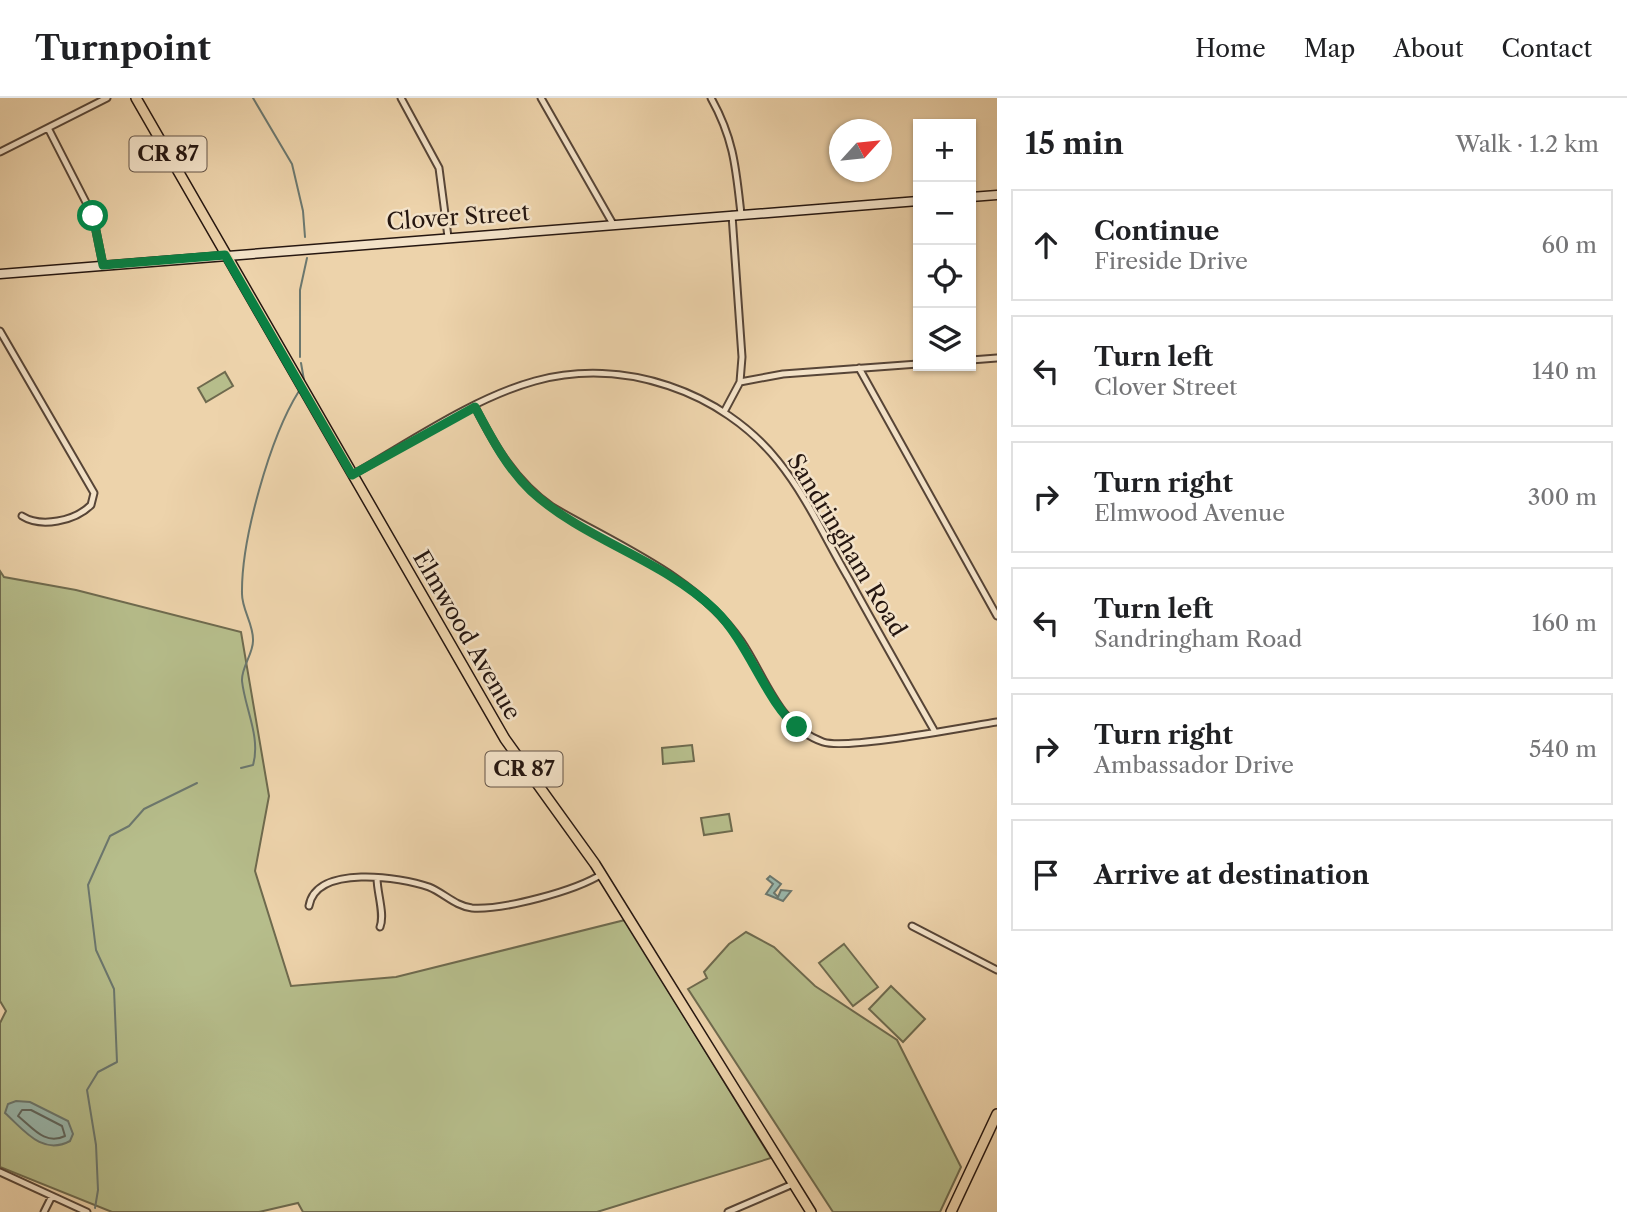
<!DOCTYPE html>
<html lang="en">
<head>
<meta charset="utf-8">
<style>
	body { margin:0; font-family:"Libre Caslon Text",serif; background:#f2f2f2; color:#202124 }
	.controls { position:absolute; right:21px; top:21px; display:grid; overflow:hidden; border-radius:0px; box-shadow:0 2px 5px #0004 }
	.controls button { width:63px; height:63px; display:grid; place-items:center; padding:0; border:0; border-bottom:2px solid #e0e0e0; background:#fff; color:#202124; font:35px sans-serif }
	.compass { position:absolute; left:829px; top:21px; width:63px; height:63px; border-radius:50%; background:#fff; box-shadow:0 2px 5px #0004; rotate:63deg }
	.stop { position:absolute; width:21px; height:21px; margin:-16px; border:5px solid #0b8043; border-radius:50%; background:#fff }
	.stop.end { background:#0b8043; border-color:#fff; box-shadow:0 2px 7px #0008 }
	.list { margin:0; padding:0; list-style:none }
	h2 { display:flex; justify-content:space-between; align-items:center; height:91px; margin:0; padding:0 28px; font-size:30px }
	h2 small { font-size:23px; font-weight:400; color:#757577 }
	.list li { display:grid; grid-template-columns:46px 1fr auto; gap:21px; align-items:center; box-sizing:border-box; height:112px; margin:0 14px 14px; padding:0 14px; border:2px solid #e0e0e0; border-radius:0px }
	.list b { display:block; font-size:26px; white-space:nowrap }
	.list p { margin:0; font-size:23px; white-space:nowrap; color:#757577 }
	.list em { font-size:23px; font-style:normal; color:#757577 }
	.icon { flex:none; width:38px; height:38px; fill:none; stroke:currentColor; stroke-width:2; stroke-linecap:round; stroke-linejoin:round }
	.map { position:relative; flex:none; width:997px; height:1114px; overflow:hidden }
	header { display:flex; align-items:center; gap:42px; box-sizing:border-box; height:98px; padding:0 35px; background:#fff; border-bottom:2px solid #e0e0e0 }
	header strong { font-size:33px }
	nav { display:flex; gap:38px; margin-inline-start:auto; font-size:24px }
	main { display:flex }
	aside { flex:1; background:#fff }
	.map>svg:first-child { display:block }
</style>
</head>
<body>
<header>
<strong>Turnpoint</strong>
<nav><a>Home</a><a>Map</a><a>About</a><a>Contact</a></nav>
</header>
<main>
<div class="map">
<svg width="997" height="1114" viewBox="0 0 997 1114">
	<rect width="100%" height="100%" fill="#edd3ab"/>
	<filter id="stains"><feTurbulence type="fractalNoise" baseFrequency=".00286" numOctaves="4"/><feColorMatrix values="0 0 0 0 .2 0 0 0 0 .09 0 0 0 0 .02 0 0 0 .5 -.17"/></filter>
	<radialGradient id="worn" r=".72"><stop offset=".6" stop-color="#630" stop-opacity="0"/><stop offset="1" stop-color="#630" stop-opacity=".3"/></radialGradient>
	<!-- green -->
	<path fill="#b6bd8b" stroke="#6e6a4e" stroke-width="2" d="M225,274L233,288L206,304L198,290Z
		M0,473L4,479L76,492L241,534L269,698L255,773L291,888L396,879L625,822L771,1060L597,1114H303L298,1105L259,1114H112L0,1069V925L6,913L0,903Z
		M692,647L694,663L663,666L662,650Z
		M729,716L732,733L704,737L701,720Z
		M746,834L774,849L815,888L897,942L961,1069L940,1114H833L688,891L707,880L704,874L729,846Z
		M844,846L878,889L853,908L819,865Z
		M891,888L925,921L903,944L869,911Z"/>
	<!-- water -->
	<path fill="#99b7ac" stroke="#6b776e" stroke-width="2" d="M770,778L781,786L774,795L778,799L781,792L791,793L783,803L766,796L773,786L767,781Z
		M16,1003L30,1004L68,1023L73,1036L70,1043C42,1058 24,1032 5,1015L8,1006Z"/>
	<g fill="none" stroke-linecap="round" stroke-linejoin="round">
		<!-- shore -->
		<path stroke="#5f665e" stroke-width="2" d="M22,1012H31L62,1028L65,1038C45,1048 32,1029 18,1018Z"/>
		<!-- stream -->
		<path stroke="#6b776e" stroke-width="2" d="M253,0L292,66L303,113L305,139
			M300,259V192L307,160
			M301,265L304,282
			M241,670L253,667C261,639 245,611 242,583C241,570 253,556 253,543C254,527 242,512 242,496C241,442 270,339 299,293
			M95,1110L98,1092L96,1047L87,992L98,974L117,964L114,891L96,852L88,787L110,738L129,728L144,711L197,685"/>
		<defs>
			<path id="minor" d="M401,0L439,70L448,139
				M541,0L613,126
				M711,0C734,41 736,71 741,116
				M48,30L93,118L103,167
				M0,54L107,0
				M0,233L94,395L91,407C75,423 41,430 22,418
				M971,262L997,260
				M859,270L997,518
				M740,284L783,276L918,266
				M475,309C495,348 515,383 552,409C617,447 697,479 741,543C765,578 779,629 823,644C847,652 965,629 997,624
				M724,314L740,284L742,259L732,117
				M352,377C409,345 473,300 535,283C623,259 722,293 778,363C807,399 826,442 849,481C877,532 906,583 935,634
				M377,780C377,795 385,816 380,829
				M309,808C316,766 401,779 429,789C444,795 455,808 472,810C504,812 575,793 602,776
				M912,828L997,872
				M0,1074L87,1114
				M44,1114L52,1098
				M728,1114L793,1086"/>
			<path id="secondary" d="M971,99L997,97
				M0,176L918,103"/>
			<path id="primary" d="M136,0L505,641L595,766L811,1114
				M951,1114L997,1016"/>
		</defs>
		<!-- minor casing -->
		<use href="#minor" stroke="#574537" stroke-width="9"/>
		<!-- secondary casing -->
		<use href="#secondary" stroke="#251610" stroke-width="11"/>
		<!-- primary casing -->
		<use href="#primary" stroke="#251610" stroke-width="12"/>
		<!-- minor -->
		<use href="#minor" stroke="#f3e2c8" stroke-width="5"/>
		<!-- secondary -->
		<use href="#secondary" stroke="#f3e2c8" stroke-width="8"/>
		<!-- primary -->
		<use href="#primary" stroke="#edd3ab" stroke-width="9"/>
	</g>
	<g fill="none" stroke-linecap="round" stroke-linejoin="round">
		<!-- route -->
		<path stroke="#0b8043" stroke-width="9" d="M93,118L103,167L225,157L352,377L475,309C491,339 506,369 531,393C584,442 662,461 715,512C749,545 766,604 797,629"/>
	</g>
	<g text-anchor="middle" stroke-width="5" stroke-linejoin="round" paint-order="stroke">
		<!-- shield labels -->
		<g fill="#f3e2c8" stroke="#635347" stroke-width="2">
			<rect x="129.5" y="38.5" width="77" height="35" rx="5"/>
			<rect x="485.5" y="653.5" width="77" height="35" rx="5"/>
		</g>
		<g font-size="21" font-weight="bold" fill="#251610">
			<text x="168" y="63">CR 87</text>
			<text x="524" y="678">CR 87</text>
		</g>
		<!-- street labels -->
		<g font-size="23" fill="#251610" stroke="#f3e2c8">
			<text transform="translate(458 119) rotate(-4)" y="8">Clover Street</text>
			<text transform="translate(847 447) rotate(59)" y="8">Sandringham Road</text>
			<text transform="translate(467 537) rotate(60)" y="8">Elmwood Avenue</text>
		</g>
	</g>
	<rect width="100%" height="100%" filter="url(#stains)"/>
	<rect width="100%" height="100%" fill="url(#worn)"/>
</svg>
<div class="controls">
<button>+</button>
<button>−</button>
<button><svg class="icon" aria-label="locate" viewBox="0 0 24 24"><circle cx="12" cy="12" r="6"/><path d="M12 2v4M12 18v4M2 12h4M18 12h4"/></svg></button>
<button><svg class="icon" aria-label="layers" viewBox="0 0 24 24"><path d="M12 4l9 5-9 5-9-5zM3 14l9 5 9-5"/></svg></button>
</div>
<svg class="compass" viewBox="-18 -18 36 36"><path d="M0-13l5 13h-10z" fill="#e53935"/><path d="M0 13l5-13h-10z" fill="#757577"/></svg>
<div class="stop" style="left:93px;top:118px"></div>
<div class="stop end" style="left:797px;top:629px"></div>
</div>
<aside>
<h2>15 min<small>Walk · 1.2 km</small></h2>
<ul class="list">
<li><svg class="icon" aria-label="ahead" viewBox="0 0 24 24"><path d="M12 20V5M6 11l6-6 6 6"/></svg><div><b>Continue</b><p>Fireside Drive</p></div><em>60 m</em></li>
<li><svg class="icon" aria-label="left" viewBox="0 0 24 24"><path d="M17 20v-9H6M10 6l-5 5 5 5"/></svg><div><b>Turn left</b><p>Clover Street</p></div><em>140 m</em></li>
<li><svg class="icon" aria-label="right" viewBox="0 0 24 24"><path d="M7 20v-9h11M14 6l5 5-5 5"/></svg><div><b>Turn right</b><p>Elmwood Avenue</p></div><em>300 m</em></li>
<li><svg class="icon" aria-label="left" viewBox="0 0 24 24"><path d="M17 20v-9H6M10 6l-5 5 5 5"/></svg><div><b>Turn left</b><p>Sandringham Road</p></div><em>160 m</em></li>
<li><svg class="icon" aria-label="right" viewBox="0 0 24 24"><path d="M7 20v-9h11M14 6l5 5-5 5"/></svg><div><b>Turn right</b><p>Ambassador Drive</p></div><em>540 m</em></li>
<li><svg class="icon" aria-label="arrive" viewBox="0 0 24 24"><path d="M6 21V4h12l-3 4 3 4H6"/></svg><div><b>Arrive at destination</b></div></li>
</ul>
</aside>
</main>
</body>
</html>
